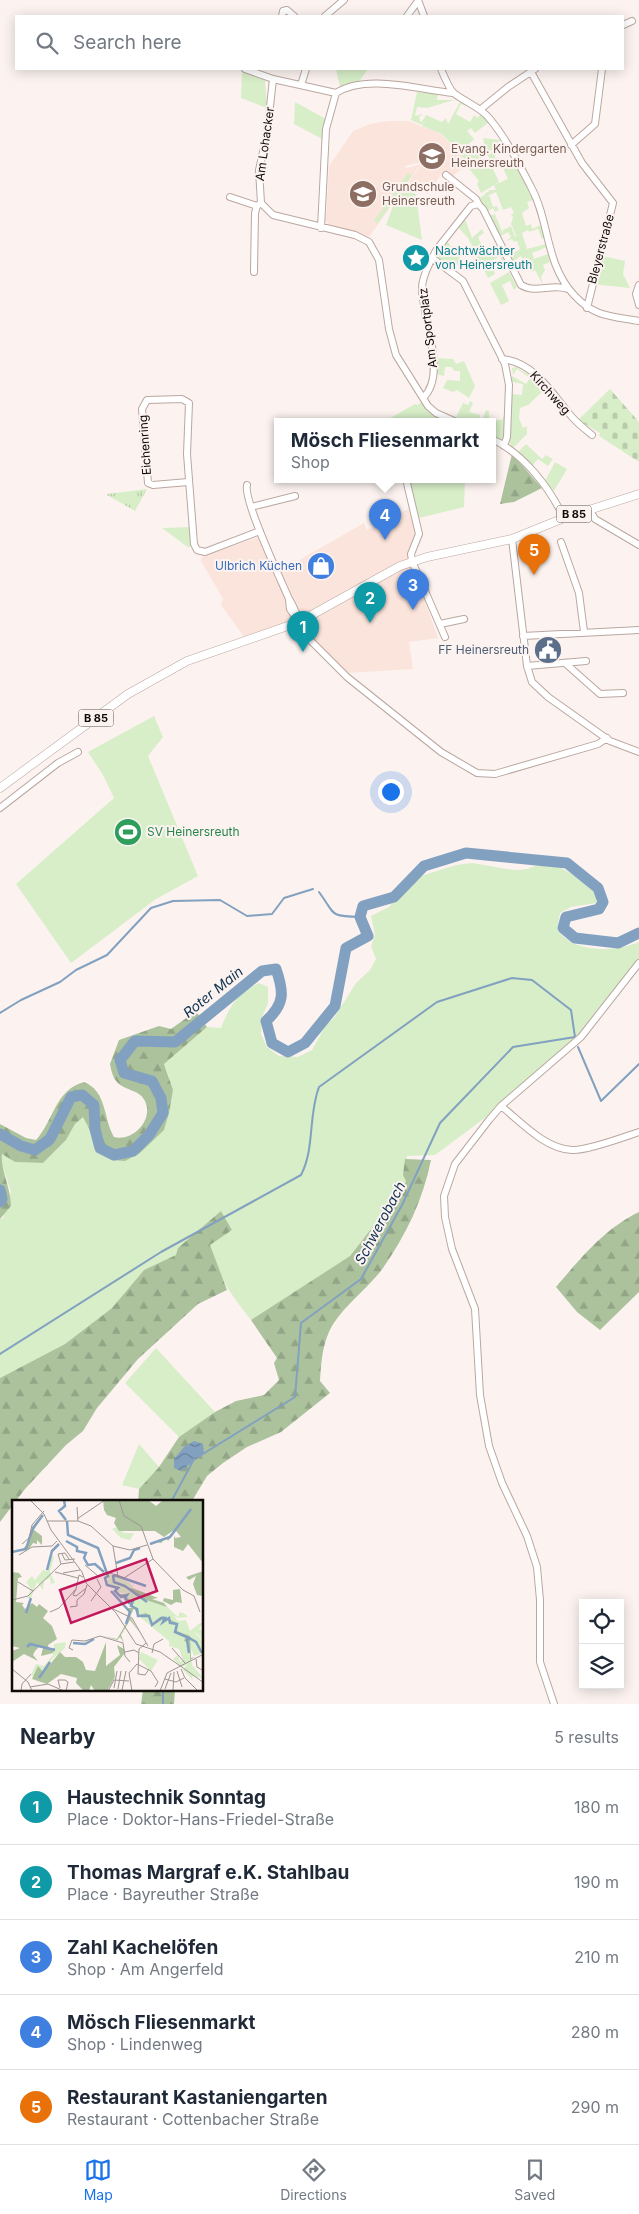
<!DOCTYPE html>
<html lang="en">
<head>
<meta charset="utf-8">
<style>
	body { margin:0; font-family:Inter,sans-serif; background:#f6f6f7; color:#1f2937 }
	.controls { position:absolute; right:15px; bottom:15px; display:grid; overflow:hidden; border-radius:0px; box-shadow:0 2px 12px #0003 }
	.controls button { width:45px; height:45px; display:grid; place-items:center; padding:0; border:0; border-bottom:1px solid #e0e1e3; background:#fff; color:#1f2937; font:25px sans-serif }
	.you { position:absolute; left:390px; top:791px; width:18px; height:18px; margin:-12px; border:4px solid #fff; border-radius:50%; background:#1a73e8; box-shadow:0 0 0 8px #1a73e833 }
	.badge { display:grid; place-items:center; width:32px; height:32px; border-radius:50%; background:#1a73e8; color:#fff; font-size:16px; font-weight:700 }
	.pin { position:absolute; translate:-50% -41px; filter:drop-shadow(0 1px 2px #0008) }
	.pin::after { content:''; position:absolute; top:26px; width:18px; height:15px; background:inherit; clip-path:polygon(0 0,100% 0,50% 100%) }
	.popup { position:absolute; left:274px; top:418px; width:222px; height:65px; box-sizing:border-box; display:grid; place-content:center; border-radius:0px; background:#fff; filter:drop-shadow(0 1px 4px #0005); font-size:16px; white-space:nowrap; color:#747a83 }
	.popup b { font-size:19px; color:#1f2937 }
	.popup::after { content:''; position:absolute; left:50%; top:100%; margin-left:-10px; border:10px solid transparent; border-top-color:#fff }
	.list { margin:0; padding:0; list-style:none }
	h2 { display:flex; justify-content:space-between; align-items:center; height:65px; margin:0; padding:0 20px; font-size:21px }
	h2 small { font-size:16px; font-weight:400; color:#747a83 }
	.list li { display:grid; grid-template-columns:32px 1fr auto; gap:15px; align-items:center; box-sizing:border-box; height:75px; padding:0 20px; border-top:1px solid #e0e1e3 }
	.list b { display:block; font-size:19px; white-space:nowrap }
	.list p { margin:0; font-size:16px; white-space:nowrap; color:#747a83 }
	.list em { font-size:16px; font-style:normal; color:#747a83 }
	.icon { flex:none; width:28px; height:28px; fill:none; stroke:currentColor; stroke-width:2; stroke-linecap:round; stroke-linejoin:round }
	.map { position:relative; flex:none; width:639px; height:1704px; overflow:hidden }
	.search { position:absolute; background:#fff; box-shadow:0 2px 12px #0003; left:15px; right:15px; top:15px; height:55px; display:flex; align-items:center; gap:12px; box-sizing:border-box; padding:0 18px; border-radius:0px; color:#747a83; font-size:19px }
	.sheet { height:440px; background:#fff }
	nav { display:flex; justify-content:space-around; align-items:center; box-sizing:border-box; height:70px; border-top:1px solid #e0e1e3; background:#fff; font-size:14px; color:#747a83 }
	nav a { display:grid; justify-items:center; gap:2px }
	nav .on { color:#1a73e8 }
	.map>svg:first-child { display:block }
</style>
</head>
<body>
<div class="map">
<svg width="639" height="1704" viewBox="0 0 639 1704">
	<defs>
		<pattern id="forest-firs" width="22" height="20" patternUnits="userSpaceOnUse" patternTransform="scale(1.25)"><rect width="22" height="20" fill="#abc29d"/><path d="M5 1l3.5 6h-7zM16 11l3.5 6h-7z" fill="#92a586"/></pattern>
		<pattern id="cemetery-stones" width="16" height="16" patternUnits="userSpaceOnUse" patternTransform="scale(1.25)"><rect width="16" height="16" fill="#d7eec8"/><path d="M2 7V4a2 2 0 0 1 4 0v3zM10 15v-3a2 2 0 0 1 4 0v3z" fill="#b8cbaa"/></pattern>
		<pattern id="park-tufts" width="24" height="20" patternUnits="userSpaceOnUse" patternTransform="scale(1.25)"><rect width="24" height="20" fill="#d7eec8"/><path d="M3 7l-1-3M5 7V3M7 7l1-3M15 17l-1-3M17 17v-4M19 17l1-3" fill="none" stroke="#b8cbaa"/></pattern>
		<pattern id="water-waves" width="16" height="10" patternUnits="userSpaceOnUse" patternTransform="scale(1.25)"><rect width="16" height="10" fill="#82a1c0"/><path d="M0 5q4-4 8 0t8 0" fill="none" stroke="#69819a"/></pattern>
	</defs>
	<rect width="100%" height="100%" fill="#fcf3f0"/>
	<!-- built -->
	<path fill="#fbe4db" d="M388,121H409L441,134L468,163L450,179L442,173L427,194L409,182L423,162L404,166L407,168L421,164L369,237L330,227L326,221L329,166L353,131L370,124Z
		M408,509L417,534L409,557L438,638L409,642L413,669L346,673L294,620L244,637L221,605L223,599L201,561L202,557L258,537L275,574L364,523L367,530Z"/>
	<!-- green -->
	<path fill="#d7eec8" d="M336,69H368L358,83L340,87Z
		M242,72L265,80L267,108L241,98Z
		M417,92L438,94L437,100H454L427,108L417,107L415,116L424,114L419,117L421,123L426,115L442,122L446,118L448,124L461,100L469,107L461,104L456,114L470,122L474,115L478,118L481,113L489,122L475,133L471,128L467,131L474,139L466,147L474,156L479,151L483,153L486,151L483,138L501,140L496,143L498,146L477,159L484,169L492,162L487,154L493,152L499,165L492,167L499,182L481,193L477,184L479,181L466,165L468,163L442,134L422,126L425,120L422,125L411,120Z
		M295,102L326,119L324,140L294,124Z
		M513,160L519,171L518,172L520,171L535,199L527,202L529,208L522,213L526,226L531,224L532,229L543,224L545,238L542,239L538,229L529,232L528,230L516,236L511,224L513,217L511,214L514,213L511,207L503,210L496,192L489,195L493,207L497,206L499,210L495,212L493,208L487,212L480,198L490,190H496L494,185L508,179L502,166Z
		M408,173L412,175L403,188L416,194L422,240L386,225L396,198L377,224L374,221Z
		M354,182L378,189L373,206L349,199Z
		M495,214L503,234V230L511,226L515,237L513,238L522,233L527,249L546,244L547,247L532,253L534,258L531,260L548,254L550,262L543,265L545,270L541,277L543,285L535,270L532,272L527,260L524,262L526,257L522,259L521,256L511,263L505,249L508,247L512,254L520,249L517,241L514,242L512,239L506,241L511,237L508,232L499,237L489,216Z
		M465,219L472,238L482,229L484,233L478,237L486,255L499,248L505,261L503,263L500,256L490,262L495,274L488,278L468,238L458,227Z
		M447,241L463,261L452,269L439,260L438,255Z
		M598,255L625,261L623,274L630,288L591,284Z
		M509,272L517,287L514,290L510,281L502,285L509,301L501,305L490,283Z
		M436,358L453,359L456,364L464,361L475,386L469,398L457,390L453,392L443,388L447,380L460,381V371H454L452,367H445L444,376L436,374Z
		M516,367L536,379L544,390L528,405L520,408L519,418L523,428L527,426V434L512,449L510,443L512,394L522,395L523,384L512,382V376L526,384L530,378L517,369L513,375L512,368Z
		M423,401L452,421H385L415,404L418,405Z
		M470,401L473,403L469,412L480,415L479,421L455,419L463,403L468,405Z
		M486,410L489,411V420H502L505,413V434L502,442L493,437L492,421H482Z
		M526,444L542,459L546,455L553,459L548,466L538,459L532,466L518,452Z
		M555,462L567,469L554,491L545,481Z
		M409,479H465L464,507L419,518Z
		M190,527L191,544L189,548L162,528Z
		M154,716L163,737L148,756L198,876L156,899L71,963L16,884L114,798L103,775L88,752Z
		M472,863C488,865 504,870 519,870C528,870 533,866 542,864C556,861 591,884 597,897L596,903L571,907L560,913L557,929C573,954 616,952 639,942V958L581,1033L489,1115L435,1155L407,1156L406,1181L394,1205L375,1224L350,1256L251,1320C233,1297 215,1274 210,1244L232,1230L221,1211L177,1255L144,1270L112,1308L65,1344L0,1378V1219L3,1218L11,1192L1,1161L2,1154L15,1162L43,1163L66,1140L75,1124L83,1116L90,1130L140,1153C167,1124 181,1101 164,1064L207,1027L221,1028C229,1007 238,992 259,983L268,987V1003L262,1017L261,1034L267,1047L279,1056L298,1057L312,1050L326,1025L334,1018L356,983L370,970L376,959L371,946L375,935L371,916L389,907L396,897L421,876L456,865Z
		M156,1348L215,1412L179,1437L125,1383Z
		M139,1444L159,1467L139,1489L122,1485Z"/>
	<!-- forest -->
	<path fill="url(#forest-firs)" d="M512,454L542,488L514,502L500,504Z
		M196,1011L207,1027L164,1064L173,1090L169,1113L164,1130L140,1153L125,1161L112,1160L103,1155L83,1117L75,1124L66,1140L43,1163L15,1162L2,1154C0,1169 11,1188 11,1206L0,1219V1124L26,1138L36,1140C54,1120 55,1090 84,1082C107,1091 103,1118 114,1137C132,1142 154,1121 145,1101C139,1089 125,1091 117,1082C113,1078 111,1070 110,1064L119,1040L159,1026L171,1029Z
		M405,1159L431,1160C423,1200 406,1235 383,1268C367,1290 340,1308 329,1332C322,1347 321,1365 320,1381L330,1393L281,1432L247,1447L223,1463L207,1476L192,1501L138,1502L139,1489L159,1467L179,1437L215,1412L236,1401L264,1395L279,1380L274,1363L277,1358L251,1320L350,1256L375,1224L394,1205L406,1181L403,1175Z
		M221,1211L232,1230L210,1245L227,1290L198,1304L138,1359L97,1408L83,1431L66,1445L25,1489L0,1522V1378L65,1344L112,1308L144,1270L176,1255L178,1248Z
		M639,1212V1292L600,1330L577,1312L556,1287C580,1259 605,1228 639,1212Z
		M143,1690H175L174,1704H141Z"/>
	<!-- cemetery -->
	<path fill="url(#cemetery-stones)" d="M610,389L639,422V462L599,436L600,433L578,420Z"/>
	<!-- park -->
	<path fill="url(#park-tufts)" d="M147,489L135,511L107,495V494Z"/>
	<!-- water -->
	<path fill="url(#water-waves)" d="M194,1441L203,1444L204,1453L181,1471L174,1468V1459L184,1447Z"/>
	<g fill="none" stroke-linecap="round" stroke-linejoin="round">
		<!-- stream -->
		<path stroke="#82a1c0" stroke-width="2" d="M319,892C336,915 328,916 360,917
			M0,1013L21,1000L60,982L76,970L107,955L151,908L173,901L220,900L247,916L272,914L284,898L313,889
			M578,1047L601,1101L639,1064
			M0,1354L161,1252L301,1175C315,1148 308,1116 319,1087L437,1002L512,978L532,980L571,1010L575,1037L513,1047L440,1123L402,1205L361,1279L301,1323L295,1397L198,1457
			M171,1502L194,1459
			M163,1704V1690"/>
		<!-- river -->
		<path stroke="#82a1c0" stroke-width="11" d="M0,1134L21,1146L35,1150L50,1139L71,1097L82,1095L94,1105L95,1129L100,1148L114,1155L133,1151L149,1135L163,1113L161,1098L152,1081L124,1073L120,1060L135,1041L175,1042L262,971L276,969C284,992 285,1004 266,1021L272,1043L288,1052L305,1043L335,1006L346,948L368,936L360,917L363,906L394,897L424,866L466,853L567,863L598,888L603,902L599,909L566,917L563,928L575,938L618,943L639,933
			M0,1190L2,1199L0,1202"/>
		<defs>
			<path id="minor" d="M418,0L424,16
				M282,16L283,11L287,10L294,16
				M325,16L344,0
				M407,16L418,1
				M623,25L632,21
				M245,69L273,79L336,93
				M441,69C444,76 450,91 455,94C467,103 480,107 489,118C506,138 519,164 531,187C550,222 545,264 574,295C594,317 611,316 639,321
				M531,72L582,163L613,203L587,308
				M273,79L267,134L259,170L261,203L273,215L355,235L369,242L379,260L389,329L396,355L428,406L436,413L454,421
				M301,85L306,69
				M481,109L508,87L535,69
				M571,145L595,124L602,69
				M446,175L476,199L479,205
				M230,197L257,206
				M321,228L326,129L336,93C366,73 420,90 453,93
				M254,272L255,213L257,206L261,203
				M639,285L636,294L639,305
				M502,359C535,362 553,395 572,417C578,424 586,430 592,435
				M423,398C448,375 422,317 422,288C422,277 428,267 432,258
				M492,439C524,454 549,487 564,518
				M504,446L507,437L509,385L505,364L463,281L432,258L437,249L471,206L478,204L483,209L521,285C536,294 552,283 568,289
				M406,479L419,534L411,554L412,561L445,637
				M188,482L153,485L148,483L142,409L147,400L182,399L189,403L187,454L194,544L197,550L205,552L260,531
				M247,485C243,500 281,580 289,599C297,611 299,625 307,637L347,677L441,752L477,773L495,774L598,744L607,738
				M251,507L295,496
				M589,509L595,519L639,545
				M512,539L527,666L532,682L548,697L610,741L639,752
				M561,542L579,593L584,632
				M289,600L290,609L299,622
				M440,624L464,619
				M523,636L639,630
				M565,663L600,694L623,693
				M527,666L586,661
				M0,808L58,763L78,752
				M501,1106C521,1122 545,1149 572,1150C587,1151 624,1137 639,1132
				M554,1704L540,1662V1600L537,1567L527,1536L502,1483L489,1446L480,1395L475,1309L452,1249L445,1217L444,1196L455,1164L489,1120L501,1106L581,1037L639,963"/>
			<path id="major" d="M0,788L128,694L187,661L299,622L400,566L427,557L512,539L564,518L639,494"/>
		</defs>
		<!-- minor casing -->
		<use href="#minor" stroke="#bba7a0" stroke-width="8"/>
		<!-- major casing -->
		<use href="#major" stroke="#bba7a0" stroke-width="9"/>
		<!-- minor -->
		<use href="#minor" stroke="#fff" stroke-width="6"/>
		<!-- major -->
		<use href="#major" stroke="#fff" stroke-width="8"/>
	</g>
	<!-- icons -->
	<defs>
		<symbol id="school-disc" viewBox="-11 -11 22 22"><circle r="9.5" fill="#8d6e63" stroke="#fcf3f0"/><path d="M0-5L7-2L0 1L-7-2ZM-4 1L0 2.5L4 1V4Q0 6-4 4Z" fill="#fff"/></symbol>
		<symbol id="sight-disc" viewBox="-11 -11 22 22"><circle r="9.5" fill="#0f9aa8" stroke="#fcf3f0"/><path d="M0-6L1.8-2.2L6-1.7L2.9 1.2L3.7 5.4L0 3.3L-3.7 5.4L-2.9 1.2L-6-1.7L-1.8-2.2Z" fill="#fff"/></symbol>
		<symbol id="shop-disc" viewBox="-11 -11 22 22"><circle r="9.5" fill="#3f7fe0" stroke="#fcf3f0"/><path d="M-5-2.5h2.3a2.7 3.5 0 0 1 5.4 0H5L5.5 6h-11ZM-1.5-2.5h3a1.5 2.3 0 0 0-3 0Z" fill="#fff"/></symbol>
		<symbol id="civic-disc" viewBox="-11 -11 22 22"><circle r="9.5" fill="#5c6f8a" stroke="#fcf3f0"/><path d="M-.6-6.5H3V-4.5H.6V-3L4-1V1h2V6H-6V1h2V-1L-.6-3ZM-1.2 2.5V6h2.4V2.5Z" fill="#fff"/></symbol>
		<symbol id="stadium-disc" viewBox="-11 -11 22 22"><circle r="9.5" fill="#2e9e5b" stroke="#fcf3f0"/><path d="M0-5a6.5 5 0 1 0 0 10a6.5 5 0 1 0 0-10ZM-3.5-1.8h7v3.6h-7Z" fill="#fff"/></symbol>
	</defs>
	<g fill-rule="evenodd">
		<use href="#school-disc" x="416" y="140" width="32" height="32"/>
		<use href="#school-disc" x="347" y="178" width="32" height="32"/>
		<use href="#sight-disc" x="400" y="242" width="32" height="32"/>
		<use href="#shop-disc" x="305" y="550" width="32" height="32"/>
		<use href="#civic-disc" x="532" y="634" width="32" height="32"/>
		<use href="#stadium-disc" x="112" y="816" width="32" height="32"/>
	</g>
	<g text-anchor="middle" stroke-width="4" stroke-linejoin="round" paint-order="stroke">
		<!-- shield labels -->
		<g fill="#fcf3f0" stroke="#58514e" stroke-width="1">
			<rect x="556.5" y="505.5" width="35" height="17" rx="4"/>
			<rect x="78.5" y="709.5" width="35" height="17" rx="4"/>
		</g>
		<g font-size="11" font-weight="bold" fill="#110b08">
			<text x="574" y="518">B 85</text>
			<text x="96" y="722">B 85</text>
		</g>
		<!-- street labels -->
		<g font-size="12" fill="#110b08" stroke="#fcf3f0">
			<text transform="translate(265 144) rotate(-82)" y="4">Am Lohacker</text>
			<text transform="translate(601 249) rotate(-75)" y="4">Bleyerstraße</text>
			<text transform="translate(428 328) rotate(-97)" y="4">Am Sportplatz</text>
			<text transform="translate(550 393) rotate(48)" y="4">Kirchweg</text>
			<text transform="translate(145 445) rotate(-94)" y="4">Eichenring</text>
		</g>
		<!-- education labels -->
		<g font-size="12" fill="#785e54" stroke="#fcf3f0" text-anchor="start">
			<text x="451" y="153">Evang. Kindergarten<tspan x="451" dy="14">Heinersreuth</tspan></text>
			<text x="382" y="191">Grundschule<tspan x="382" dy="14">Heinersreuth</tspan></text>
		</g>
		<!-- culture labels -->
		<g font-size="12" fill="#0d838f" stroke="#fcf3f0" text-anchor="start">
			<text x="435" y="255">Nachtwächter<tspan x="435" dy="14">von Heinersreuth</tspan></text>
		</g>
		<!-- shop labels -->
		<g font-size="12" fill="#366cbe" stroke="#fcf3f0" text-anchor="end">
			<text x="302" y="570">Ulbrich Küchen</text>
		</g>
		<!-- service labels -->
		<g font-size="12" fill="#4e5e75" stroke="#fcf3f0" text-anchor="end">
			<text x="529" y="654">FF Heinersreuth</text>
		</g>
		<!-- leisure labels -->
		<g font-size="12" fill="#27864d" stroke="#fcf3f0" text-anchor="start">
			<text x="147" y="836">SV Heinersreuth</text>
		</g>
		<!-- water labels -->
		<g font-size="14" font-style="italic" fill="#0d3251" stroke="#fcf3f0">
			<text transform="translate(213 992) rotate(-39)" y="5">Roter Main</text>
			<text transform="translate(380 1223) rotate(-62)" y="5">Schwerobach</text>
		</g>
	</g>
	<!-- overview -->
	<g transform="translate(12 1500)">
		<rect width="191" height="191" fill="#fcf3f0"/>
		<path d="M105,27L112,33H122L118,40L109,38L100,29ZM40,55L42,57L38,72L43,83L39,84L38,78L32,81L31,90L25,82L19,98H15L19,89L14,82L20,76L23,80L31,70L35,71ZM95,73L116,82L121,86L119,91L131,99L152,104L166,117L168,112L173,114L176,117L166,118L162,116L166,121L174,120L178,131L188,123H191L187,129L191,130L190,139L185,133H183L190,140L191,138V153L182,156L176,141L178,136L165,131L166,125L159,123L158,118H147L140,125L138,116L134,113L126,115V109L120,105L121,101L114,98L115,94L105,92L107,88L96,86ZM132,114L137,117L140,126L150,120V123L156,120L158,124H164L165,134L174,136L177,143L176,151L178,146L180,165L191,178L180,176L181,180L171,170L175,164L170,167L161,159L166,155L168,162L171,160L167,149L157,146V141L129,118ZM54,142L53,148L40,159L30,177L27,178L31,172L22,177L19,175L24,164L32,166L41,155L42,144ZM129,152L146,160L139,171L127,159Z" fill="#d7eec8"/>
		<path d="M91,0H136L144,6L151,0H191V63L176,44L171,51L162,47V35L163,38L169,37L164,31L156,41L154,38L149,43L144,42L155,38L165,28L152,37L143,31H107L102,23L104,18L95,15L92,10ZM29,18L22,30L30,36V45L25,40V44L21,43L17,49L10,50L18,41L21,27ZM191,71V96L185,95L181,84L184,76L177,80L174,77ZM0,72L7,73L10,77L6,78L4,102L12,103L10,105L13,109L20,103L25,107L27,104L36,111L31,118L40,126L45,139L36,145L37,150L43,148L41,153L29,156L31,148L27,147L23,151L21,155L26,161L12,154L0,162V151L8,148L0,146ZM120,88L146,98L140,99L152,103L155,107L131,99L116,89ZM168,89L170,103L164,102L159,105L151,101L152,98L161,100V90ZM107,94H115V98L121,101L120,105L126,109V115L134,113L138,116L140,124L151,116L165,123L166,125L165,131L178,136L179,158L183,157L178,160V150L175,151L177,143L172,141L174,136L163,133L164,124H158L156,120L151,123L150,120L140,126L138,117H126L122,108L118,117L128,133L118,120L109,135L112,143L108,137L105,140L91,136L105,139L118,117L115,108H121L112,99L114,95L110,98ZM94,142V166L108,155L105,145L112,149V154L102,167L103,177L95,191H83L79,185L77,191L71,190L64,183L65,178L49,174L35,184L20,179L26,166L31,172L27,178L48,152L53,157H64L71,162L74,170L83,171Z" fill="#abc29d"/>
		<path fill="none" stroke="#82a1c0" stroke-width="2.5" d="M52,0L53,6L47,11L54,20M55,21L56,35L86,48L96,76L93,78L95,85L106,88L103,91L109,97L115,95L113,98L117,103L121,101L119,106L125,109L126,116H137L140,125L149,118H153L151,122L157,118L158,123L165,124L163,132L177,138L175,140L177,153M54,41L65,47V51L74,53L72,58L76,65L83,64L92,72M138,44L158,37L179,9M0,52L14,49L21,28L31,15M104,63L118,58L122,50L128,48M35,70L40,51L47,44M101,75L102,82L113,86L135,102M102,75L134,86M99,91L118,112L114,124M14,113L19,98M177,138L184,142L190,153M61,143L73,144L82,139M15,147L18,144L43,150M27,178L38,162"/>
		<path fill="none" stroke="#9e9693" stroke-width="1" d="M18,0L32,14L39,30L70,72L74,83L104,113L124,144L148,152L174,170M65,7L66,21L79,26L101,46L118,50L135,45M65,19L93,0H104M35,21H66M10,44L17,38L20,25L32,11M101,46L106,77M50,54L53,60L63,59M7,55L20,47L40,46L45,41M141,59L171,90L182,96L188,112M49,64L46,54L53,53L57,59M73,65L86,76M43,72L66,78M51,73L68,70M86,76L95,72L112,78L141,59L129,26L112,16L107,0M6,82L21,91M64,89L61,95L64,96L73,89M0,100L16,96L49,64L62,62M79,101L89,87L85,79M58,107L65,106V100L72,94L75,85M101,109L120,118L136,146M38,112L47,108L64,89L67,75L71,77M134,143L127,149L126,174L133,175L137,169M160,148L173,163M61,150L57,148L60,140L73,141L88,136L111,143L113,156L118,162M113,152L122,150L127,153M140,153L142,144L151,139M184,159L185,167L192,171M0,169L16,182L20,191M169,169L173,178L186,191M174,170L192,183M165,171L170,187M153,179L164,182L172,178M18,187L36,184L52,191M48,188L46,180H53L56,182L54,191M102,188L105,171M106,189L109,171M153,189L159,173M110,190L114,171M9,191L10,184L19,174M96,191L102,180L117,181M99,191H125M120,191L117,173L125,164L139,171L146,182L143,187M148,191L155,173L192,154M161,191L162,172"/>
		<path fill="#c2185b" fill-opacity="0.15" stroke="#c2185b" stroke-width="2.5" d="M134,59L145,91L59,123L48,90Z"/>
		<rect width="191" height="191" fill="none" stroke="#110b08" stroke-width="2.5"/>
	</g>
</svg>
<div class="controls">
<button><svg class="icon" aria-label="locate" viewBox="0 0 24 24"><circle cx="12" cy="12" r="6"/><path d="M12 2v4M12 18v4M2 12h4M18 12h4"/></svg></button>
<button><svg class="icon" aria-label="layers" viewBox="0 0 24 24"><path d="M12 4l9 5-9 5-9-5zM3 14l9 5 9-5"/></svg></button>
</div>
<div class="you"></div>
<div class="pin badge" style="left:303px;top:652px;background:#0f9aa8">1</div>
<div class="pin badge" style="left:370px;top:623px;background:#0f9aa8">2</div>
<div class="pin badge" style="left:413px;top:610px;background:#3f7fe0">3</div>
<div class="pin badge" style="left:385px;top:540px;background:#3f7fe0">4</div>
<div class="popup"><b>Mösch Fliesenmarkt</b>Shop</div>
<div class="pin badge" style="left:534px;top:575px;background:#e8710a">5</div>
<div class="search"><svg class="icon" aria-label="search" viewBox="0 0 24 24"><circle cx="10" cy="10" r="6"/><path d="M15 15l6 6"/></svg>Search here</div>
</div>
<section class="sheet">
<h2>Nearby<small>5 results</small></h2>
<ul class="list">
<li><span class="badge" style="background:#0f9aa8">1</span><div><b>Haustechnik Sonntag</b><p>Place · Doktor-Hans-Friedel-Straße</p></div><em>180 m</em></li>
<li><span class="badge" style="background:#0f9aa8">2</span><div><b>Thomas Margraf e.K. Stahlbau</b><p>Place · Bayreuther Straße</p></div><em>190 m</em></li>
<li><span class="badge" style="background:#3f7fe0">3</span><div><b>Zahl Kachelöfen</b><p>Shop · Am Angerfeld</p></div><em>210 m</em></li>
<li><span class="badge" style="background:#3f7fe0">4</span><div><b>Mösch Fliesenmarkt</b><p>Shop · Lindenweg</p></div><em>280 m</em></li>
<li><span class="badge" style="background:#e8710a">5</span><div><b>Restaurant Kastaniengarten</b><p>Restaurant · Cottenbacher Straße</p></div><em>290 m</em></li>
</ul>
</section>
<nav>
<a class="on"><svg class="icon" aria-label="map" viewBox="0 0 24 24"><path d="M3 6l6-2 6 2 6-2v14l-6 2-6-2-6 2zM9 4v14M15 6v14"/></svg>Map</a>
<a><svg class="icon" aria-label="directions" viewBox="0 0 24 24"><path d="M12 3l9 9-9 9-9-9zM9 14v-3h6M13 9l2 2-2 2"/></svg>Directions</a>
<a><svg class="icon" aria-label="saved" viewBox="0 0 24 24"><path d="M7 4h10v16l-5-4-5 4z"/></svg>Saved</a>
</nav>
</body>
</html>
